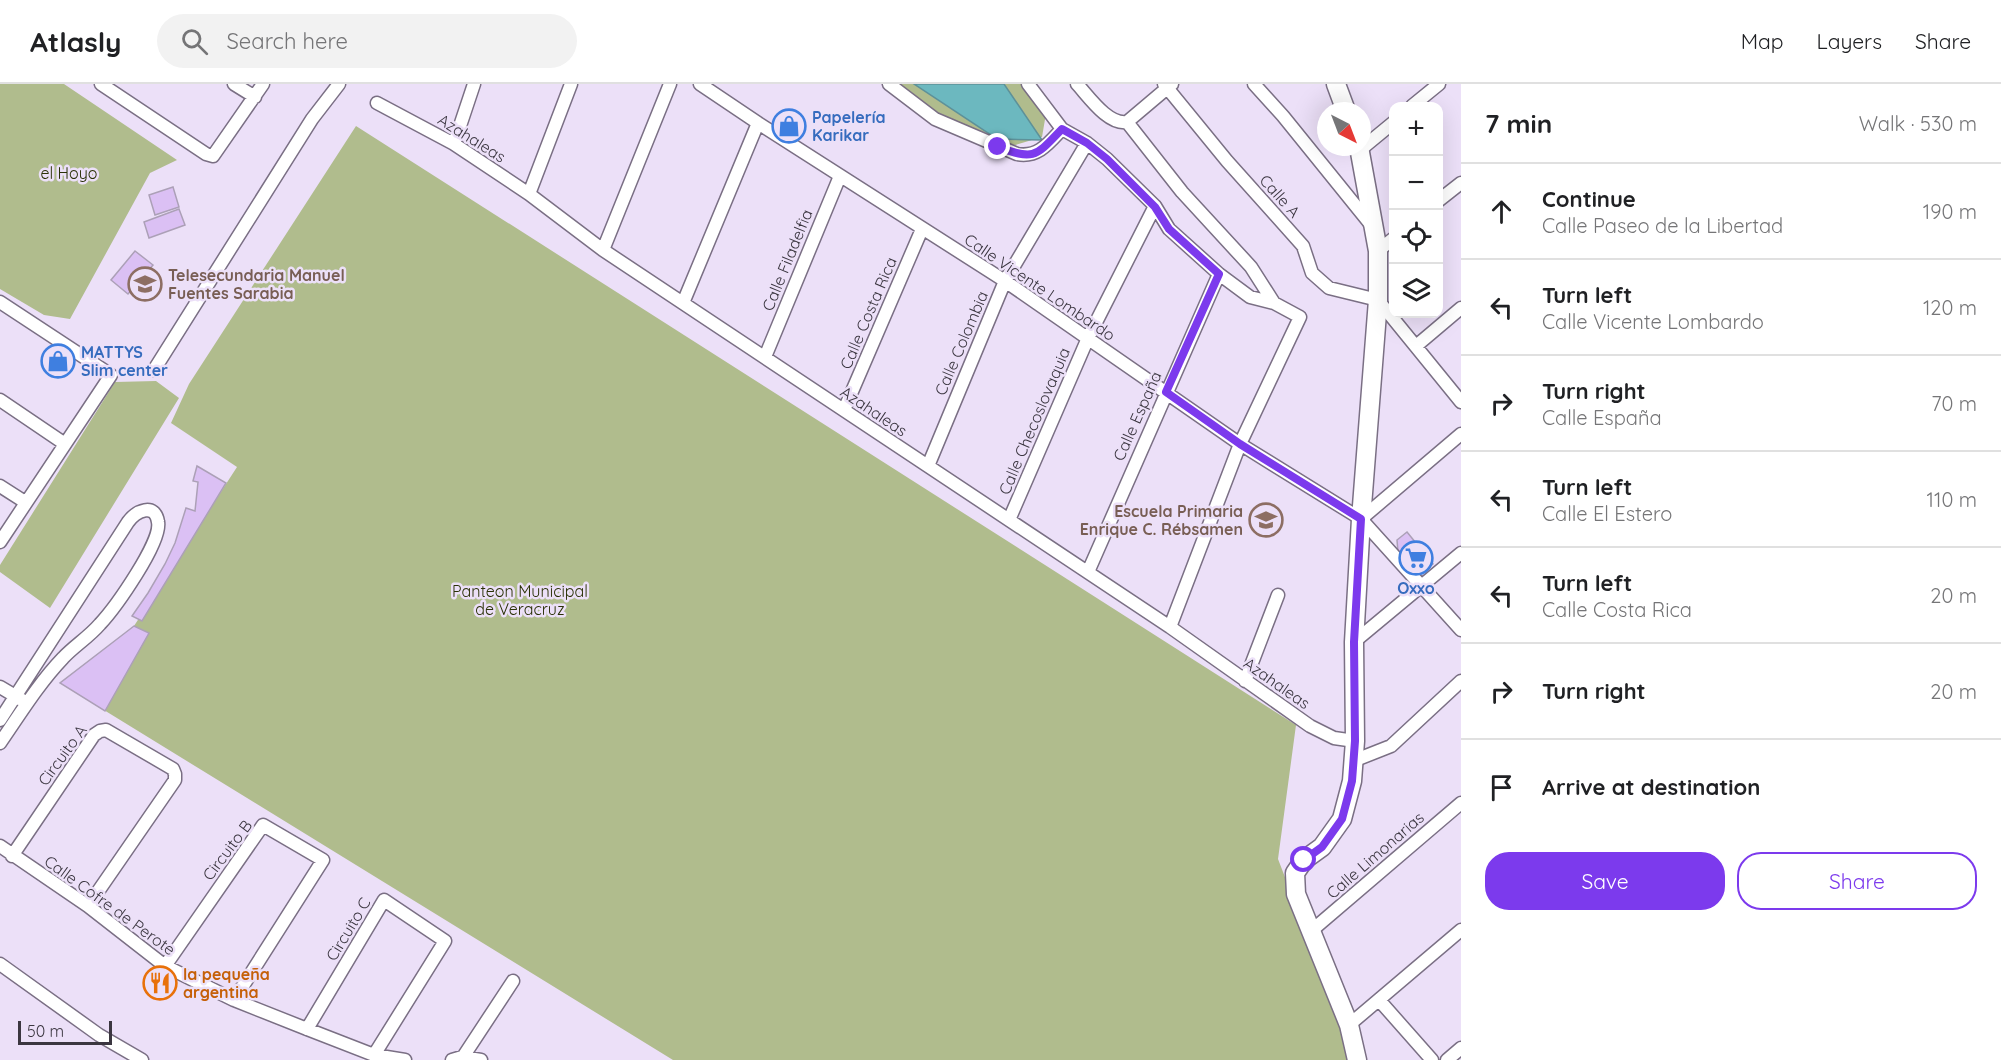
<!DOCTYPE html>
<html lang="en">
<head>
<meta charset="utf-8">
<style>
	body { margin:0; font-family:Quicksand,sans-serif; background:#f2f2f2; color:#202124 }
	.controls { position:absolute; right:18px; top:18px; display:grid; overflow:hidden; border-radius:12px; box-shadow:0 6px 24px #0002 }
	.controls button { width:54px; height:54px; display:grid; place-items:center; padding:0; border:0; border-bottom:2px solid #e0e0e0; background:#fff; color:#202124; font:30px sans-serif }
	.compass { position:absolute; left:1317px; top:18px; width:54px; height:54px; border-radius:50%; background:#fff; box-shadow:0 6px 24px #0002; rotate:138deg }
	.scale { position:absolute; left:18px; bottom:15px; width:94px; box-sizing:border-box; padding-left:6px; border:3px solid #3b3640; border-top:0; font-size:16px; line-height:21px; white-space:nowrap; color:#3b3640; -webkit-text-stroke:4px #ece0f8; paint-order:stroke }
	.stop { position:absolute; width:18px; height:18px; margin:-14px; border:4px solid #7c3aed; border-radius:50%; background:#fff }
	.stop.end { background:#7c3aed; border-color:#fff; box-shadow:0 2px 6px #0008 }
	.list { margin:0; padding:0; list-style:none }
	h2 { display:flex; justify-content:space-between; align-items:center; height:78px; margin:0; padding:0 24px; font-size:26px }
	h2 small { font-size:20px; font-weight:400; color:#757577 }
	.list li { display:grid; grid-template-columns:39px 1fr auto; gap:18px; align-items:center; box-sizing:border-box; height:96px; padding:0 24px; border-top:2px solid #e0e0e0 }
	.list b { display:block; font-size:22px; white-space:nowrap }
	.list p { margin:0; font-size:20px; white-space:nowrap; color:#757577 }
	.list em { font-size:20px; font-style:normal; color:#757577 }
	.actions { display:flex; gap:12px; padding:18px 24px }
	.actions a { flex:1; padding:14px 0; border:2px solid #7c3aed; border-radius:24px; text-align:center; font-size:21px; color:#7c3aed }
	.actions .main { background:#7c3aed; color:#fff }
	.icon { flex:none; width:33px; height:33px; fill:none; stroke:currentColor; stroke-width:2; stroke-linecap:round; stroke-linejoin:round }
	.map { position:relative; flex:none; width:1461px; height:976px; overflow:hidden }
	header { display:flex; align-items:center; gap:36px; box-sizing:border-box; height:84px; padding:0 30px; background:#fff; border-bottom:2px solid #e0e0e0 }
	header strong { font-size:28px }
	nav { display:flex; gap:33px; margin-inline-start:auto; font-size:21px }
	.search { width:420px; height:54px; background:#f2f2f2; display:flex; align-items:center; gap:15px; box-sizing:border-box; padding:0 21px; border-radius:33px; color:#757577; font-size:22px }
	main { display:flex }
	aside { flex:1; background:#fff }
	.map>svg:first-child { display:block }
</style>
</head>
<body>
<header>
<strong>Atlasly</strong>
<div class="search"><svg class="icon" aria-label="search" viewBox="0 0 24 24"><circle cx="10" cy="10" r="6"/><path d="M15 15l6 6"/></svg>Search here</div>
<nav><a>Map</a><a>Layers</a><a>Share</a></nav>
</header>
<main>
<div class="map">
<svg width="1461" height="976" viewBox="0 0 1461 976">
	<rect width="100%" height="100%" fill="#ece0f8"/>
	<!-- green -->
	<path fill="#b0bc8d" d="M0,0H64L177,76L150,89L70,235L44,231L0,205Z
		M892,0H1028L1048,18L1042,53L1005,64L969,55Z
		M356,42L1296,641L1278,775L1341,939L1349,976H673L60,599L134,542L237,383L171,339L189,300Z
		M156,297L179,314L50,524L0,488V481L115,298Z"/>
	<!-- water -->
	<path fill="#6cb8bf" stroke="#5d9199" stroke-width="1.5" d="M914,0H1004L1042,56L997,55Z"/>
	<!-- building -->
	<path fill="#dbc0f4" stroke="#aca0b7" stroke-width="1.5" d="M173,103L179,123L155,131L149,111Z
		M179,125L185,141L149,154L144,138Z
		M135,167L153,181L128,210L111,196Z
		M197,382L226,399L142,537L132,532L148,509L165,480L175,459L186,424L195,427L198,398L193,397Z
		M1407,448L1433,480L1418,492L1398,468L1397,456Z
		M134,542L149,549L105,627L60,599Z"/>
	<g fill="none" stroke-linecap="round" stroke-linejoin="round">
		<defs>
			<path id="street" d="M101,0L206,70L213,72L263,0
				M234,0L255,13
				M700,0L758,39L1005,197L1240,360L1361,435L1461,546
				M889,0L935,35L1017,70C1038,74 1049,59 1062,45
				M1028,0L1062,45L1087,59L1107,75L1155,122L1169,145L1219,190L1250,213L1274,219
				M1077,0C1089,13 1108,41 1127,38
				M1164,0L1227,77L1303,162L1312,189L1329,204L1378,216L1461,318
				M1254,0L1283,32L1372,142
				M377,19L454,60L529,110L603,166L1170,543L1310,642L1334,654L1355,657
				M1412,22L1439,0
				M1127,38L1182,108L1251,183L1274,219L1300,233L1240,360L1170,543
				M1127,38L1172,0
				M454,60L474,0
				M1360,66L1394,38
				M529,110L571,0
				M1438,117L1461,99
				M603,166L670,0
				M1378,167L1394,154
				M0,218L111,291L0,458
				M683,219L758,39
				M1416,262L1461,224
				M765,273L840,92
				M154,286L312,35L339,0
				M0,316L65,360
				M844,326L922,145
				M928,382L1005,197L1087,59
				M0,402L25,418
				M1361,435L1461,350
				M1009,436L1088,254L1155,122
				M1088,488L1219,190
				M1354,558L1461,469
				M1245,597L1278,511
				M0,603L22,616
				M0,636L128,438C136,427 155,418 158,438C162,458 115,524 100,540C89,553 74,562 63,574C39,599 20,630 0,659
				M1353,677L1391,662L1461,597
				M0,762L88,822L165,882L234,916L307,945L374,971L405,976
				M12,772L94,651L100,647L106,646L173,685L175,690V696L88,822
				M1310,848L1461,719
				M0,880L99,951L142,976
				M165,882L263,741L323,776L234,916
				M1379,916L1432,976
				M1349,941L1461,846
				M307,945L384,816L445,857L374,971
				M452,976L462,973L481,976
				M461,976L513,897
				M1447,976L1461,964"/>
			<path id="secondary" d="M1336,0L1346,27
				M1357,976L1349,941L1296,810L1295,789L1304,776L1322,763L1342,735L1352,697L1355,657L1354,558L1361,435L1378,216V167L1359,63"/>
		</defs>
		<!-- street casing -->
		<use href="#street" stroke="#7a6f84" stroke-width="15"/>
		<!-- secondary casing -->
		<use href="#secondary" stroke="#7a6f84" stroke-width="21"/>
		<!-- street -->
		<use href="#street" stroke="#fff" stroke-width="12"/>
		<!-- secondary -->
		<use href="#secondary" stroke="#fff" stroke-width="18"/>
	</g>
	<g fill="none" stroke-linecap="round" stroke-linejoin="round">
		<!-- route -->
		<path stroke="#7c3aed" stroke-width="8" d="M998,63C1035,77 1036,72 1062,45L1087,59L1107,75L1155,123L1169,145L1219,190L1166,308L1240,360L1361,435L1354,558L1355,657L1352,697L1342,735L1322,763L1304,776"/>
	</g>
	<!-- icons -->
	<defs>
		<symbol id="shop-ring" viewBox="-11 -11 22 22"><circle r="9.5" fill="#ece0f8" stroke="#3f7fe0" stroke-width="1.5"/><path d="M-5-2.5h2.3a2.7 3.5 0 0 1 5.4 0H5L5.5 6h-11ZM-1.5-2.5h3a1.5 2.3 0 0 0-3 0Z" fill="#3f7fe0"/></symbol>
		<symbol id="school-ring" viewBox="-11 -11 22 22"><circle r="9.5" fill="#ece0f8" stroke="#8d6e63" stroke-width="1.5"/><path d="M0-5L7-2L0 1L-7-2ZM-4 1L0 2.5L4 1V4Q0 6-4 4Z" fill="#8d6e63"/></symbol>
		<symbol id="supermarket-ring" viewBox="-11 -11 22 22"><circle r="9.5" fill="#ece0f8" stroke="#3f7fe0" stroke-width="1.5"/><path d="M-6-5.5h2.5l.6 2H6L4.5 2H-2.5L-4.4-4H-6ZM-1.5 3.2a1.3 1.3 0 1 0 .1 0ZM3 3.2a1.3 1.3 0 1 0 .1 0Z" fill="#3f7fe0"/></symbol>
		<symbol id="restaurant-ring" viewBox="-11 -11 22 22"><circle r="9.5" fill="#ece0f8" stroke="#e8710a" stroke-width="1.5"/><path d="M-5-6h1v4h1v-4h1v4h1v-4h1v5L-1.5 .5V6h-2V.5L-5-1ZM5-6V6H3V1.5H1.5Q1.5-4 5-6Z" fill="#e8710a"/></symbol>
	</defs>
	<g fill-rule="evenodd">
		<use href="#shop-ring" x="770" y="23" width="38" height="38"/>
		<use href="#school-ring" x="126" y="181" width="38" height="38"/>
		<use href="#shop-ring" x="39" y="258" width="38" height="38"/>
		<use href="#school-ring" x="1247" y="417" width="38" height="38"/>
		<use href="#supermarket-ring" x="1397" y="455" width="38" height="38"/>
		<use href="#restaurant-ring" x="141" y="880" width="38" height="38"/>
	</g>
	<g text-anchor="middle" stroke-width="5" stroke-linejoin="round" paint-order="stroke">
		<!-- shop labels -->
		<g font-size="16" font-weight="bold" fill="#366cbe" stroke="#ece0f8" text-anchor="start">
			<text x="812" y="39">Papelería<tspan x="812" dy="18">Karikar</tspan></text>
			<text x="81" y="274">MATTYS<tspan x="81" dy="18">Slim center</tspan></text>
			<text x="1416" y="510" text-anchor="middle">Oxxo</text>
		</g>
		<!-- street labels -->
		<g font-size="16" fill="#3b3640" stroke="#ece0f8">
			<text transform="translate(472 54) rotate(32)" y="6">Azahaleas</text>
			<text transform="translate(1280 112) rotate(48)" y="6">Calle A</text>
			<text transform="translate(787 176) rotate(-68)" y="6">Calle Filadelfia</text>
			<text transform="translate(1040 203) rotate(34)" y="6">Calle Vicente Lombardo</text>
			<text transform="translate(868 229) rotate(-67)" y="6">Calle Costa Rica</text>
			<text transform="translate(961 259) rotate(-67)" y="6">Calle Colombia</text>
			<text transform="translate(874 327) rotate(34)" y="6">Azahaleas</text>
			<text transform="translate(1137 332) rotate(-66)" y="6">Calle España</text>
			<text transform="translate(1034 337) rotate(-67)" y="6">Calle Checoslovaquia</text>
			<text transform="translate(1277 599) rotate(35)" y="6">Azahaleas</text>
			<text transform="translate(62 671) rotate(-54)" y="6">Circuito A</text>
			<text transform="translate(227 766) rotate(-53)" y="6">Circuito B</text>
			<text transform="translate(1375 771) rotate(-41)" y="6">Calle Limonarias</text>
			<text transform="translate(110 821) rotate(36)" y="6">Calle Cofre de Perote</text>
			<text transform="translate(348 845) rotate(-59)" y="6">Circuito C</text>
		</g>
		<!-- park labels -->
		<g font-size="16" fill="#2a3106" stroke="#ece0f8">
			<text x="69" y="95">el Hoyo</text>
			<text x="520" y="513">Panteon Municipal<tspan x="520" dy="18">de Veracruz</tspan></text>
		</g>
		<!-- education labels -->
		<g font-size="16" font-weight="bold" fill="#785e54" stroke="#ece0f8" text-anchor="start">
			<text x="168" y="197">Telesecundaria Manuel<tspan x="168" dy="18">Fuentes Sarabia</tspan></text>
			<text x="1243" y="433" text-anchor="end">Escuela Primaria<tspan x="1243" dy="18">Enrique C. Rébsamen</tspan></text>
		</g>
		<!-- food labels -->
		<g font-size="16" font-weight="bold" fill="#c56008" stroke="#ece0f8" text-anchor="start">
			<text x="183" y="896">la pequeña<tspan x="183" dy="18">argentina</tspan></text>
		</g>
	</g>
</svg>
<div class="controls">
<button>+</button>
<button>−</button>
<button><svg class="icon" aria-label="locate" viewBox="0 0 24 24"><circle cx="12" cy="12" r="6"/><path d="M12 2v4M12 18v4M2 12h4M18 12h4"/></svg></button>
<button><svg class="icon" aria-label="layers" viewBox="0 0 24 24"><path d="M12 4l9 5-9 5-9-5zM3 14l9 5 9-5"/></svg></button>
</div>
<svg class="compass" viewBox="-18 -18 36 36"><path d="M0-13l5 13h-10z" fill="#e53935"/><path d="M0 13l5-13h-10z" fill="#757577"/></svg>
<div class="scale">50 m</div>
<div class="stop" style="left:1304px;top:776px"></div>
<div class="stop end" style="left:998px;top:63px"></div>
</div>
<aside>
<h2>7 min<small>Walk · 530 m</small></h2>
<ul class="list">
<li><svg class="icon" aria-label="ahead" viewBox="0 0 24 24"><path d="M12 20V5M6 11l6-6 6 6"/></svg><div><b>Continue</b><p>Calle Paseo de la Libertad</p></div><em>190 m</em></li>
<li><svg class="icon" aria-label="left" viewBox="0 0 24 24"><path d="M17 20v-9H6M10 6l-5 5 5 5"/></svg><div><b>Turn left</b><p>Calle Vicente Lombardo</p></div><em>120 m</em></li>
<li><svg class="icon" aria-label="right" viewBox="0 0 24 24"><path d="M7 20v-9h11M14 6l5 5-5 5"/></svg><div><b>Turn right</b><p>Calle España</p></div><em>70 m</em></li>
<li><svg class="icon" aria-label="left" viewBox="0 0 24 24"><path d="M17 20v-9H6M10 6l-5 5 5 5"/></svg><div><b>Turn left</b><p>Calle El Estero</p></div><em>110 m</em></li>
<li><svg class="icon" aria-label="left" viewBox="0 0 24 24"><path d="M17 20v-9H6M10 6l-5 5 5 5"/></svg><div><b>Turn left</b><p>Calle Costa Rica</p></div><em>20 m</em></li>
<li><svg class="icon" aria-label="right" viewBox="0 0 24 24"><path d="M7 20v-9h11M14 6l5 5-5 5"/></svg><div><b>Turn right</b></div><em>20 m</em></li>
<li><svg class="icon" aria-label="arrive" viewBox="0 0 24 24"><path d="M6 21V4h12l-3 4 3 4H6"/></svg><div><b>Arrive at destination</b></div></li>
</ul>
<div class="actions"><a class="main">Save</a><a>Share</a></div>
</aside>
</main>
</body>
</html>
